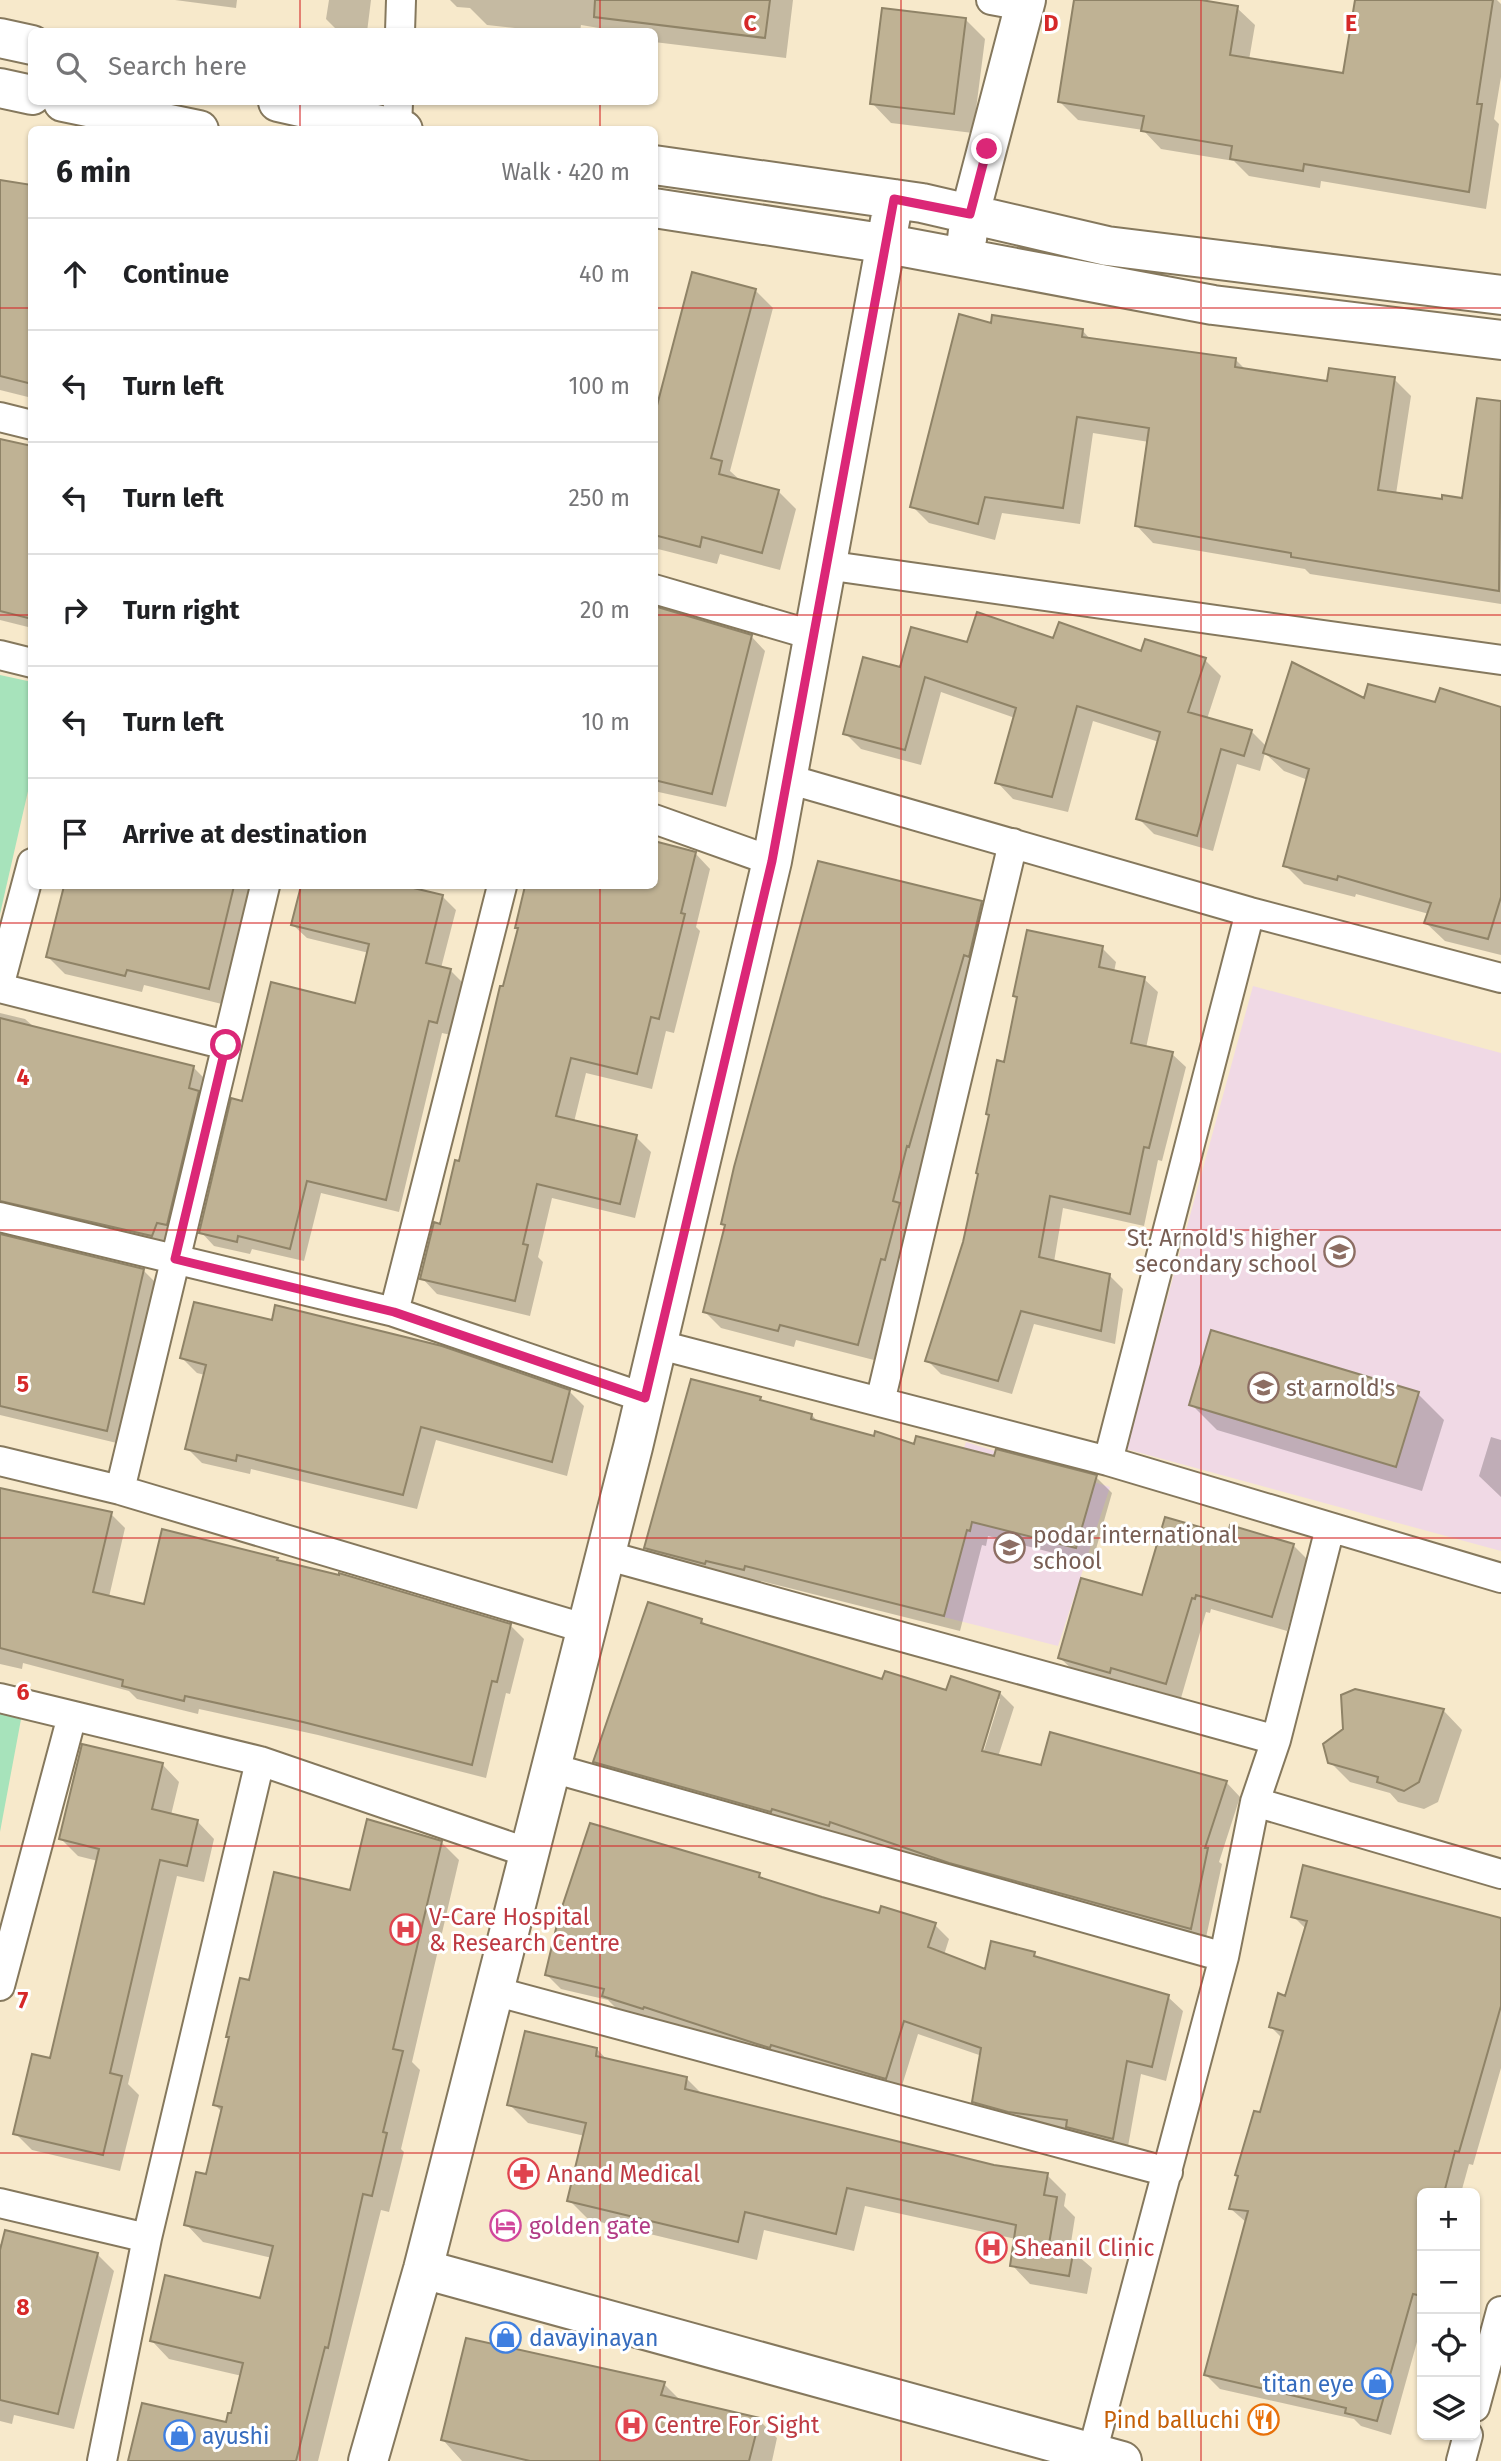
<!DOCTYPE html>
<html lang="en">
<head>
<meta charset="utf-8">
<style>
	body { margin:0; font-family:"Fira Sans",sans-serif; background:#f6f6f6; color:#202124 }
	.controls { position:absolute; right:21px; bottom:21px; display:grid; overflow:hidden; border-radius:10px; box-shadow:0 2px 5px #0004 }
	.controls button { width:63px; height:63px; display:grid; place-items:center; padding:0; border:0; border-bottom:2px solid #e0e0e0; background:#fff; color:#202124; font:35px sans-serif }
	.stop { position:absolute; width:21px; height:21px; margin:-16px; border:5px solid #db2777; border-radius:50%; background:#fff }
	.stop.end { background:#db2777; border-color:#fff; box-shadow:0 2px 7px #0008 }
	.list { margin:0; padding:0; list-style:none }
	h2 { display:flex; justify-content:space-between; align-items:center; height:91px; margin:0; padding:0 28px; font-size:30px }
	h2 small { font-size:23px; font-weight:400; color:#757577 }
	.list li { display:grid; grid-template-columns:46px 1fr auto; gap:21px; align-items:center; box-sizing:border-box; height:112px; padding:0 28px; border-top:2px solid #e0e0e0 }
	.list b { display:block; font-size:26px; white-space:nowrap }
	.list em { font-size:23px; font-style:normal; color:#757577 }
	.icon { flex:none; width:38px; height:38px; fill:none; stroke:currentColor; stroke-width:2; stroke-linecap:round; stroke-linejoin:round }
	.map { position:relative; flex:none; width:1501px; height:2461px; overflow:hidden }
	.search { position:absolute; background:#fff; box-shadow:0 2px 5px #0004; left:28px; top:28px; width:630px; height:77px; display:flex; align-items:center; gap:18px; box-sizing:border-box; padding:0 24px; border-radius:10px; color:#757577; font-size:26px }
	.panel { position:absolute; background:#fff; box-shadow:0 2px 5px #0004; left:28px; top:126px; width:630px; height:763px; border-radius:10px }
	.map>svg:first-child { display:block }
</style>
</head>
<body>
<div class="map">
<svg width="1501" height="2461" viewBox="0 0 1501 2461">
	<rect width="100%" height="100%" fill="#f7e9cb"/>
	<!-- education -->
	<path fill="#f0d9e5" d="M1253,986L1501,1053V1551L1126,1449Z
		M966,1442L1110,1487L1058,1646L908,1608Z"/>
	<!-- green -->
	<path fill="#a7e3bb" d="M0,675L32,682L31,778L0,914Z
		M0,1709L22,1714L0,1832Z"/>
	<!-- shadow -->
	<path fill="#0003" fill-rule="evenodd" d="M175,0H237L236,8Z
		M329,0H371L367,32H339L326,19Z
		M450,0H793L786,58L654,42V32H623L581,25L580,32H552L487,25L470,8L457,7Z
		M1076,0H1190L1237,8L1255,25L1249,60L1345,75L1357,0H1497L1501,4V77L1494,119L1499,124L1486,209L1321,181L1320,188L1249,176L1234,161L1161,149L1143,130L1078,120L1060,102Z
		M966,20L985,39L973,133L891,123L872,103Z
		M0,182L32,186V398L0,390Z
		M755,290L773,308L730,471L740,480L778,491L796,509L780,570L720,554L717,564L654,548V423Z
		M993,325L1082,330L1091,340L1235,359L1247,371L1328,383L1394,379L1411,396L1396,494L1443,501L1464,500L1479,400L1501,403V604L1310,574L1305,569L1153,543L1137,526L1149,442L1093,433L1080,524L1002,513L995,540L929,523L912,506Z
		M0,441L32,448V628L0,620Z
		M654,608L751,636L765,651L726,807L654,791Z
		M1054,640L1205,660L1221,676L1207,719L1251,731L1267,747L1365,700L1501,709V955L1445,941L1426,923L1429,914L1356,894L1355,897L1304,884L1285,865L1308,780L1284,771L1265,753L1260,771L1237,764L1213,851L1154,834L1138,818L1159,742L1093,721L1068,812L1013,799L997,782L1015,718L941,692L921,765L861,749L845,733L901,669L968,644Z
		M695,853L710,869L696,927L700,931L674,1033L666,1031L652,1089L586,1073L574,1122L636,1137L651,1152L635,1218L552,1198L538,1257L543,1262L530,1316L437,1294L422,1278L460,1163L519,929L527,886H654Z
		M64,886H257L226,1005L144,985L142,992L65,974L48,957Z
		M303,886H398L442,896L456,910L441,968L450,970L464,984L451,1035L442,1033L399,1212L321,1193L304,1261L252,1249L250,1254L214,1246L201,1232L243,1103L356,1005L369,953L307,938L293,925Z
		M981,902L998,918L923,1161L909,1215L915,1221L897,1274L874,1360L796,1340L794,1347L721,1328L705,1312L727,1227L723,1224Z
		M1102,948L1116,962L1114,972L1144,979L1158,992L1146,1048L1172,1054L1186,1067L1162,1161L1158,1160L1144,1226L1063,1208L1054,1262L1109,1275L1123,1289L1115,1344L1034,1324L1012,1394L941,1374L927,1360L965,1243L1019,999L1015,995Z
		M0,1013L25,1019L34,1027L194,1068L208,1082L166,1249L22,1215L11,1204L0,1201Z
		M0,1236L143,1270L157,1284L121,1444L0,1415Z
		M182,1358L569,1391L584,1406L567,1476L436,1440L417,1509L251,1469L250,1474L202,1463L187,1448L205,1375L197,1373Z
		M1418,1394L1444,1420L1422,1491L1217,1430L1191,1404Z
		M760,1398L764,1403L812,1415L820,1424L915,1446L1096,1477L1112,1493L1092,1563L988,1536L986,1546L982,1545L960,1631L761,1581L759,1585L661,1564L646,1548Z
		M1491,1437L1501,1440V1497L1479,1476Z
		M0,1489L111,1514L125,1528L109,1597L145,1606L277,1559L280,1563L510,1625L524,1639L510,1694L506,1693L486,1778L318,1735L199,1709L198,1714L137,1699L129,1691L23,1663L22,1669L0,1664Z
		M1229,1537L1293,1545L1308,1560L1287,1631L1211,1609L1210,1613L1206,1612L1181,1698L1126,1682L1124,1687L1075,1672L1060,1658Z
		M701,1620L709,1628L883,1681L947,1692L1000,1693L1014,1707L998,1757L1042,1767L1226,1782L1240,1797L1219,1862L1222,1864L1205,1942L965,1876L844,1836L843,1839L610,1776L595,1762ZM996,1699H1000L981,1760L978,1759Z
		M1443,1710L1462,1730L1438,1802L1424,1809L1398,1802L1390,1793L1350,1782L1330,1762Z
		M162,1764L179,1782L171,1815L197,1821L214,1839L204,1882L177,1876L128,2084L139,2095L120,2171L32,2150L15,2133L51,2061L98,1861L78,1856L61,1839Z
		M442,1843L459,1860L412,2062L420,2070L401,2149L404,2152L389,2212L381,2210L318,2461H130L227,2424L232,2416L242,2376L169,2359L152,2341L262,2300L272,2258L203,2242L186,2224L207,2176L223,2113L215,2105L230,2039L228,2036L251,1982Z
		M759,1875L765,1881L880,1915L935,1925L949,1939L944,1955L986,1972L1034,1954L1040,1960L1168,1997L1183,2011L1166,2081L1141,2074L1127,2152L988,2116L974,2102L982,2056L918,2034L900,2092L784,2061L658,2020L657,2023L618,2010L608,2000L561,1989L547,1975Z
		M1293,1916L1501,1919V2068L1473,2165L1469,2164L1461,2193H1422V2324L1391,2435L1361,2426L1354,2419L1220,2389L1206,2375L1247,2223L1231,2209L1283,2039L1271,2027L1287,1998L1307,1930Z
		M597,2049L607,2060L687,2079L703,2095L994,2166L1047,2175L1066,2194L1064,2206L1075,2217L1070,2249L1092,2268L1087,2294L1030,2284L1012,2265L1016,2239L865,2206L854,2251L764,2230L757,2260L588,2219L569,2200L585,2136L528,2123L509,2104Z
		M0,2244L97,2254L114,2271L74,2429L14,2415L12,2424L0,2421Z
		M664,2384L682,2402L759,2420L777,2438L772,2461H462L443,2440Z"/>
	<!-- building -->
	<path fill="#bfb294" stroke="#8f8367" stroke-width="2" d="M595,0H770L765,38L594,17Z
		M1074,0H1201L1238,6L1230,55L1343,73L1355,0H1493L1477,104H1482L1469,192L1304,164L1303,171L1230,159L1232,146L1141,131L1144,116L1058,102Z
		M882,8L966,18L954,114L870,104Z
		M0,180L32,185V384L0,376Z
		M692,272L756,289L711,458L722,461L719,474L779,490L762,553L702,537L700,547L654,535V417Z
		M959,314L991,323L992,315L1083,329L1082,337L1236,358L1235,367L1327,381L1329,368L1395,377L1378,490L1442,499V495L1462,498L1477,398L1501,401L1499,591L1291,557V553L1135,526L1149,428L1077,417L1063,508L985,497L978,524L910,507Z
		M0,439L32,446V619L0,611Z
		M654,606L752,635L712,794L654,780Z
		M977,612L1053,638L1059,622L1141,651L1145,639L1206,658L1188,712L1252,730L1244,756L1221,749L1197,836L1136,819L1160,732L1077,706L1052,797L995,783L1016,708L925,677L905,750L843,734L863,657L900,667L911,627L967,642Z
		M1292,662L1364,698L1368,684L1435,702L1440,688L1501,707V897L1488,939L1424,923L1431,903L1338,876L1337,880L1283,866L1309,769L1263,753Z
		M654,841L696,852L681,913L685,914L659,1019L651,1017L637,1074L571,1058L556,1116L637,1135L620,1204L537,1184L523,1244L528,1245L515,1301L420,1279L434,1222L440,1224L455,1160L459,1161L500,986H503L518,928H515L525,886H654Z
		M818,861L982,901L969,957L964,955L909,1147L907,1146L893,1201L900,1203L885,1260L881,1259L858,1345L780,1325L778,1331L703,1312L725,1225L721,1224L734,1167Z
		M64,886H234L209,989L127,970L125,976L46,957Z
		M301,886H405L443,895L426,963L451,969L437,1023L429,1021L386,1200L307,1181L290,1249L238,1236L237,1242L199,1233L231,1098L242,1101L271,982L355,1003L369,944L291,925Z
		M1027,930L1103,946L1099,967L1145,977L1131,1043L1173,1052L1149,1148L1144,1147L1130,1214L1050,1196L1039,1257L1110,1274L1101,1331L1021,1311L998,1381L925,1361L963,1242L978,1174L976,1173L989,1115L986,1114L997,1060L1004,1062L1017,997L1013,996Z
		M0,1018L194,1066L189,1088L199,1091L167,1225L157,1223L152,1236L0,1201Z
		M0,1234L144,1269L107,1431L0,1406Z
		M194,1302L272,1320L275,1305L442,1346L570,1390L552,1462L421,1427L403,1495L237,1455L236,1461L185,1449L206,1365L180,1358Z
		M1211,1330L1419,1392L1396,1467L1189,1405Z
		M691,1379L761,1397L760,1400L812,1414L811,1419L874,1436L875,1431L914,1444L916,1436L994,1456L996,1449L1097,1475L1076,1548L972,1522L970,1531L967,1530L944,1616L745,1566L744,1570L706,1561L705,1564L644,1548Z
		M0,1488L112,1512L93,1592L144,1604L162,1529L278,1558L277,1560L339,1575V1573L511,1624L497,1682L492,1681L472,1765L303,1722L185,1696L184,1701L122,1686L123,1680L0,1648Z
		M1165,1517L1228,1535L1230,1525L1294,1544L1272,1617L1196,1595L1195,1599L1192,1598L1166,1684L1111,1668L1110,1673L1058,1658L1081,1578L1142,1595Z
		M648,1602L702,1619L701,1623L882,1679L885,1671L946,1690L951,1676L1000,1692L982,1751L1041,1765L1050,1732L1227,1781L1205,1848H1208L1191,1929L949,1863L830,1822L829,1826L772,1809L771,1812L593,1762Z
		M1355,1689L1444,1709L1419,1782L1404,1791L1377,1782L1378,1777L1328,1763L1323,1744L1343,1729L1341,1695Z
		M82,1744L163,1763L152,1809L198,1820L187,1866L160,1860L110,2073L122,2076L103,2155L13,2134L32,2054L50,2058L99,1849L59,1839Z
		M367,1819L442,1841L393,2049L403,2051L383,2132L387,2133L372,2196L363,2194L328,2348L325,2347L296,2461H128L142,2403L226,2422L228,2413H231L243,2363L150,2341L165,2275L260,2298L273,2246L184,2225L196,2172L206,2174L222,2107L213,2105L229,2037H226L240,1978L249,1980L274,1872L350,1890Z
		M590,1823L760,1873L759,1877L822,1897L879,1913L881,1906L936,1923L928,1947L985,1969L991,1941L1035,1952L1034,1956L1169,1995L1152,2067L1127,2061L1113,2139L1066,2127L1067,2120L1008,2112L972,2102L981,2048L904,2021L886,2079L771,2045L770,2048L757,2044L644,2007L643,2009L602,1996L604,1989L545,1975L559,1916Z
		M1303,1865L1501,1918V2006L1459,2152L1455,2151L1444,2193H1422V2296L1413,2294L1377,2421L1345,2413L1346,2408L1204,2375L1248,2211L1229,2209L1238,2176L1235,2175L1254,2111L1260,2112L1283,2031L1269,2027L1278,1993L1285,1996L1307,1921L1291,1917Z
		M525,2031L597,2048L596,2056L687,2077L685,2089L994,2165L1048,2173L1044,2195L1057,2197L1049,2244L1074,2248L1069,2276L1010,2266L1016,2225L847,2188L836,2234L745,2212L738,2242L567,2201L586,2123L507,2105Z
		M5,2230L98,2253L58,2414L0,2400V2250Z
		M466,2338L665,2382L661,2395L760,2418L749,2461H530L441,2440Z"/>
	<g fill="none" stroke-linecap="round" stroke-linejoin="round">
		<defs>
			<path id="street" d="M991,0L1024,6
				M400,32L401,0
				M397,129L398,102
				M0,417L32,425
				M825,565L1501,660
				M654,589L812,635
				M0,655L32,663
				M788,779L1250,912L1501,978
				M654,819L772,861
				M0,983L32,863
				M0,988L226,1045
				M0,1217L394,1312L645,1398
				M394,1312L502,886
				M656,1344L1108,1461L1501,1578
				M880,1402L1013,843
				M0,1461L120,1490L587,1629
				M1108,1461L1250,912
				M120,1490L265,886
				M605,1555L1276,1740
				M0,1698L260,1761L529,1853
				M552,1768L1224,1957
				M1255,1802L1501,1874
				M0,1986L72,1716
				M494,1991L1168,2172
				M0,2203L147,2238
				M1475,2407L1501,2311
				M1092,2453L1224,1957L1255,1802L1276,1740L1330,1528
				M102,2461L147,2238L260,1761
				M1461,2461L1468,2435"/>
			<path id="secondary" d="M0,38L32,45
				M0,88L32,95
				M63,102L199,130
				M278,102L403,130
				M654,165L922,203L1107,246L1501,295
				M654,208L888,244L1213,305L1501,340
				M967,239L970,214L1026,0
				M423,2269L1122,2461
				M368,2461L423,2269L633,1447L772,861L894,199"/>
		</defs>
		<!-- street casing -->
		<use href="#street" stroke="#85785d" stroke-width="32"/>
		<!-- secondary casing -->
		<use href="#secondary" stroke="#85785d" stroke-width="42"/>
		<!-- street -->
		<use href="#street" stroke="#fff" stroke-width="28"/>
		<!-- secondary -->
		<use href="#secondary" stroke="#fff" stroke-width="38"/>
	</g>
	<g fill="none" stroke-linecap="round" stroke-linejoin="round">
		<!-- route -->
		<path stroke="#db2777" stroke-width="9" d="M226,1045L175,1259L394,1312L645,1398L772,861L894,199L970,214L987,149"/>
	</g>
	<!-- grid -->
	<path fill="none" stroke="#d62828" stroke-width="2" stroke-opacity="0.55" d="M300,0V32M600,0V32M901,0V2461M1201,0V2461M300,102V130M600,102V130M0,308H32M654,308H1501M0,615H32M654,615H1501M300,886V2461M600,886V2461M0,923H1501M0,1230H1501M0,1538H1501M0,1846H1501M0,2153H1501"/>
	<!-- icons -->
	<defs>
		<symbol id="school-ring" viewBox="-11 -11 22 22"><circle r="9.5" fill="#fff" stroke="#8d6e63" stroke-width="1.5"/><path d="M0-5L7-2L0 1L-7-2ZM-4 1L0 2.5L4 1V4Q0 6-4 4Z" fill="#8d6e63"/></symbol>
		<symbol id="hospital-ring" viewBox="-11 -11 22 22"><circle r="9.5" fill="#fff" stroke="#e0444e" stroke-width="1.5"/><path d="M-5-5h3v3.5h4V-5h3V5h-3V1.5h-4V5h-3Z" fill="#e0444e"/></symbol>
		<symbol id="pharmacy-ring" viewBox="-11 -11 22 22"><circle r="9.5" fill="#fff" stroke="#e0444e" stroke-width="1.5"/><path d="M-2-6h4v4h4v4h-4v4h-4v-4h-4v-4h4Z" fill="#e0444e"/></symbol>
		<symbol id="hotel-ring" viewBox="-11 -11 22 22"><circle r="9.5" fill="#fff" stroke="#d1479c" stroke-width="1.5"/><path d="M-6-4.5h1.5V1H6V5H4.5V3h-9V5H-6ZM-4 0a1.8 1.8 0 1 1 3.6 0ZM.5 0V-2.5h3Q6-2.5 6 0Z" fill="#d1479c"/></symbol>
		<symbol id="shop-ring" viewBox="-11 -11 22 22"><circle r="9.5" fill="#fff" stroke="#3f7fe0" stroke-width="1.5"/><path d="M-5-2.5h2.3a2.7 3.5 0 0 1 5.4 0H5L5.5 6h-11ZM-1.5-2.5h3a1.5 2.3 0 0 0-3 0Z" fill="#3f7fe0"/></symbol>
		<symbol id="restaurant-ring" viewBox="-11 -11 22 22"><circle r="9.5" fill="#fff" stroke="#e8710a" stroke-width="1.5"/><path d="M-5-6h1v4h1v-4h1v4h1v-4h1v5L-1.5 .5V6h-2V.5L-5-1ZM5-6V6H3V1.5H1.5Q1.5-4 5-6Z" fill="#e8710a"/></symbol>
	</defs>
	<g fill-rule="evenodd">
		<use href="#school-ring" x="1322" y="1234" width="35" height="35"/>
		<use href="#school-ring" x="1246" y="1370" width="35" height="35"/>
		<use href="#school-ring" x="992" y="1530" width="35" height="35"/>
		<use href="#hospital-ring" x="388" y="1912" width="35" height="35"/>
		<use href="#pharmacy-ring" x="506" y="2156" width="35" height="35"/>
		<use href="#hotel-ring" x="488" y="2208" width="35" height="35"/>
		<use href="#hospital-ring" x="974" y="2230" width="35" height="35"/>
		<use href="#shop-ring" x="488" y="2320" width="35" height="35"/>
		<use href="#shop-ring" x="1360" y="2366" width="35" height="35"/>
		<use href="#restaurant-ring" x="1246" y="2402" width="35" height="35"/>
		<use href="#hospital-ring" x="614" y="2408" width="35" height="35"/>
		<use href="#shop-ring" x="162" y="2418" width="35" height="35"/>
	</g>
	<g text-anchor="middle" stroke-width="6" stroke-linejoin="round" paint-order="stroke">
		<!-- education labels -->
		<g font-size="23" fill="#785e54" stroke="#fff" text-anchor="start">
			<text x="1317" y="1246" text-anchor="end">St. Arnold's higher<tspan x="1317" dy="26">secondary school</tspan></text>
			<text x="1286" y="1396">st arnold's</text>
			<text x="1033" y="1543">podar international<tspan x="1033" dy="26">school</tspan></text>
		</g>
		<!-- health labels -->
		<g font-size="23" fill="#be3a42" stroke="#fff" text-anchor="start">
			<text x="429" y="1925">V-Care Hospital<tspan x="429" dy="26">&amp; Research Centre</tspan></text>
			<text x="547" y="2182">Anand Medical</text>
			<text x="1014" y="2256">Sheanil Clinic</text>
			<text x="654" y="2433">Centre For Sight</text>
		</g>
		<!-- hotel labels -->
		<g font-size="23" fill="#b23c85" stroke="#fff" text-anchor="start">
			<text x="529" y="2234">golden gate</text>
		</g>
		<!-- shop labels -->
		<g font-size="23" fill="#366cbe" stroke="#fff" text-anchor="start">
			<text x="529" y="2346">davayinayan</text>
			<text x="1354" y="2392" text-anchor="end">titan eye</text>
			<text x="202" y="2444">ayushi</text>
		</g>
		<!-- food labels -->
		<g font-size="23" fill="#c56008" stroke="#fff" text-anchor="end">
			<text x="1240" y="2428">Pind balluchi</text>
		</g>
	</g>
	<g font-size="23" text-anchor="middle" font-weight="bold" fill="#d62828" stroke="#fff" stroke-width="6" stroke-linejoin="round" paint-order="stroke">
		<text x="750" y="31">C</text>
		<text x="1051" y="31">D</text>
		<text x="1351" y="31">E</text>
		<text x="23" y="1085">4</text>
		<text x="23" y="1392">5</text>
		<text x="23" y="1700">6</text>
		<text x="23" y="2008">7</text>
		<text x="23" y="2315">8</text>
	</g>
</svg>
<div class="controls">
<button>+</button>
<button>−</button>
<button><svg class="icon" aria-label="locate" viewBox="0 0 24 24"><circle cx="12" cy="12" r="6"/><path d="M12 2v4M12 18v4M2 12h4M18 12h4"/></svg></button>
<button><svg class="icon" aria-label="layers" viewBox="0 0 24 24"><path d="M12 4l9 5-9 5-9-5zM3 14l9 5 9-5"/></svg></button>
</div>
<div class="stop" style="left:226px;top:1045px"></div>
<div class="stop end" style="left:987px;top:149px"></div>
<div class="search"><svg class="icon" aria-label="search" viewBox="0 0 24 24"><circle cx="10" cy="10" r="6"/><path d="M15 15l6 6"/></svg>Search here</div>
<section class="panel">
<h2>6 min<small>Walk · 420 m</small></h2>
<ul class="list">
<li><svg class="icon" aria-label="ahead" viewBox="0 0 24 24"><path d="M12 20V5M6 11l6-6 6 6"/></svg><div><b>Continue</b></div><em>40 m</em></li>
<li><svg class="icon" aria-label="left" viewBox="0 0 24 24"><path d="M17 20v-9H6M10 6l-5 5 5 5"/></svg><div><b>Turn left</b></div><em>100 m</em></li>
<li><svg class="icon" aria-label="left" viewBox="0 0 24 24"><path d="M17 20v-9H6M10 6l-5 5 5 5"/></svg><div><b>Turn left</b></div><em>250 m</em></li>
<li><svg class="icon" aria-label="right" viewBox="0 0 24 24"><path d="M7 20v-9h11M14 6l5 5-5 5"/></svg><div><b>Turn right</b></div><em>20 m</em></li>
<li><svg class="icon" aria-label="left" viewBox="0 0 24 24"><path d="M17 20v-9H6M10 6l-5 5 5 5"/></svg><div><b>Turn left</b></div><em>10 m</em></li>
<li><svg class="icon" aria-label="arrive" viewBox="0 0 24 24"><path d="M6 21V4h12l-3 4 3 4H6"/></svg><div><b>Arrive at destination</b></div></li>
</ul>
</section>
</div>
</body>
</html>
